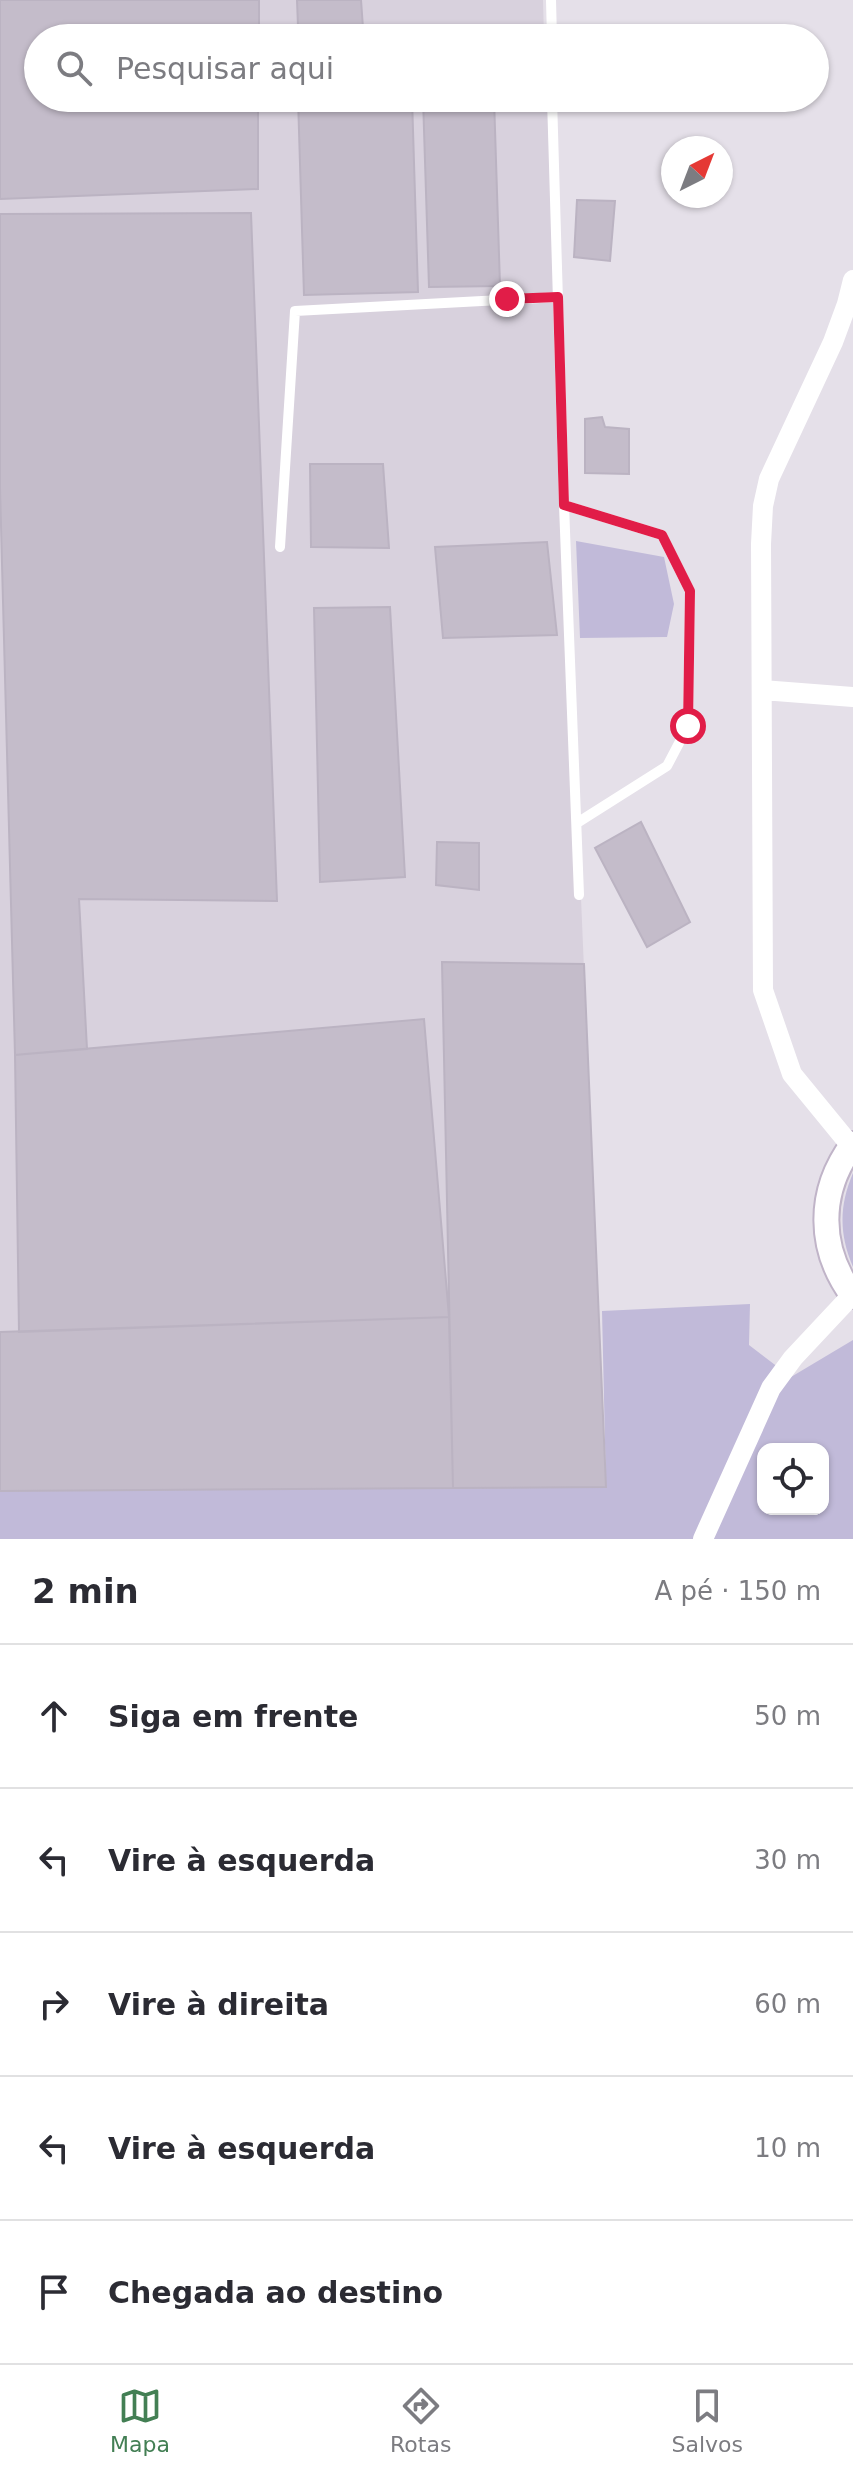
<!DOCTYPE html>
<html lang="pt">
<head>
<meta charset="utf-8">
<style>
	body { margin:0; font-family:"DejaVu Sans",sans-serif; background:#f7f7f7; color:#2b2b33 }
	.controls { position:absolute; right:24px; bottom:24px; display:grid; overflow:hidden; border-radius:16px; box-shadow:0 2px 6px #0004 }
	.controls button { width:72px; height:72px; display:grid; place-items:center; padding:0; border:0; border-bottom:2px solid #e1e1e2; background:#fff; color:#2b2b33; font:40px sans-serif }
	.compass { position:absolute; left:661px; top:136px; width:72px; height:72px; border-radius:50%; background:#fff; box-shadow:0 2px 6px #0004; rotate:42deg }
	.stop { position:absolute; width:24px; height:24px; margin:-18px; border:6px solid #e11d48; border-radius:50%; background:#fff }
	.stop.end { background:#e11d48; border-color:#fff; box-shadow:0 2px 8px #0008 }
	.list { margin:0; padding:0; list-style:none }
	h2 { display:flex; justify-content:space-between; align-items:center; height:104px; margin:0; padding:0 32px; font-size:34px }
	h2 small { font-size:26px; font-weight:400; color:#7c7c81 }
	.list li { display:grid; grid-template-columns:52px 1fr auto; gap:24px; align-items:center; box-sizing:border-box; height:144px; padding:0 32px; border-top:2px solid #e1e1e2 }
	.list b { display:block; font-size:30px; white-space:nowrap }
	.list em { font-size:26px; font-style:normal; color:#7c7c81 }
	.icon { flex:none; width:44px; height:44px; fill:none; stroke:currentColor; stroke-width:2; stroke-linecap:round; stroke-linejoin:round }
	.map { position:relative; flex:none; width:853px; height:1539px; overflow:hidden }
	.search { position:absolute; background:#fff; box-shadow:0 2px 6px #0004; left:24px; right:24px; top:24px; height:88px; display:flex; align-items:center; gap:20px; box-sizing:border-box; padding:0 28px; border-radius:44px; color:#7c7c81; font-size:30px }
	.sheet { height:824px; background:#fff }
	nav { display:flex; justify-content:space-around; align-items:center; box-sizing:border-box; height:112px; border-top:2px solid #e1e1e2; background:#fff; font-size:22px; color:#7c7c81 }
	nav a { display:grid; justify-items:center; gap:4px }
	nav .on { color:#437f54 }
	.map>svg:first-child { display:block }
</style>
</head>
<body>
<div class="map">
<svg width="853" height="1539" viewBox="0 0 853 1539">
	<rect width="100%" height="100%" fill="#e5e0e9"/>
	<!-- built -->
	<path fill="#d8d1dd" d="M0,0H543L544,38H38V98H547L606,1487L0,1491Z"/>
	<!-- green -->
	<path fill="#c1bad9" fill-rule="evenodd" d="M576,541L664,557L674,604L667,637L580,638Z
		M853,1173V1267C839,1234 839,1206 853,1173Z
		M750,1304L749,1345L791,1377L853,1340V1539H0V1491L606,1487L602,1311ZM763,1449H823V1509H763Z"/>
	<!-- building -->
	<path fill="#c4bcca" stroke="#bbb3c2" stroke-width="2" d="M0,0H259V38H38V98H258V189L0,199Z
		M297,0H361L363,28L298,26Z
		M492,34V38H421V35Z
		M298,98H412L418,292L304,295Z
		M423,98H494L500,286L429,287Z
		M577,200L615,201L610,261L574,257Z
		M251,213L277,901L79,899L87,1049L15,1055L0,488V214Z
		M602,417L605,427L629,429V474L585,473V419Z
		M310,464H383L389,548L311,547Z
		M547,542L557,635L443,638L435,547Z
		M390,607L405,877L320,882L314,608Z
		M641,822L690,922L647,947L595,848Z
		M437,842L479,843V890L436,885Z
		M442,962L584,964L606,1487L453,1488Z
		M424,1019L449,1317L19,1332L15,1055Z
		M449,1317L453,1488L0,1491V1332Z"/>
	<g fill="none" stroke-linecap="round" stroke-linejoin="round">
		<defs>
			<path id="secondary" d="M853,1144C817,1192 818,1249 853,1296"/>
		</defs>
		<!-- secondary casing -->
		<use href="#secondary" stroke="#c0b4c8" stroke-width="28"/>
		<!-- lane -->
		<path stroke="#fff" stroke-width="10" d="M551,0L552,38
			M552,98L564,505L579,895
			M564,505L662,535L690,591L688,726L667,766L577,823
			M280,547L295,311L558,297"/>
		<!-- street -->
		<path stroke="#fff" stroke-width="20" d="M762,690L853,697
			M851,1146L792,1074L763,990L761,544L763,506L769,479L833,342L847,304L853,280
			M703,1539L771,1388L793,1358L852,1295"/>
		<!-- secondary -->
		<use href="#secondary" stroke="#fff" stroke-width="24"/>
	</g>
	<g fill="none" stroke-linecap="round" stroke-linejoin="round">
		<!-- route -->
		<path stroke="#e11d48" stroke-width="10" d="M507,299L558,297L564,505L662,535L690,591L688,726"/>
	</g>
</svg>
<div class="controls">
<button><svg class="icon" aria-label="locate" viewBox="0 0 24 24"><circle cx="12" cy="12" r="6"/><path d="M12 2v4M12 18v4M2 12h4M18 12h4"/></svg></button>
</div>
<svg class="compass" viewBox="-18 -18 36 36"><path d="M0-13l5 13h-10z" fill="#e53935"/><path d="M0 13l5-13h-10z" fill="#7c7c81"/></svg>
<div class="stop" style="left:688px;top:726px"></div>
<div class="stop end" style="left:507px;top:299px"></div>
<div class="search"><svg class="icon" aria-label="search" viewBox="0 0 24 24"><circle cx="10" cy="10" r="6"/><path d="M15 15l6 6"/></svg>Pesquisar aqui</div>
</div>
<section class="sheet">
<h2>2 min<small>A pé · 150 m</small></h2>
<ul class="list">
<li><svg class="icon" aria-label="ahead" viewBox="0 0 24 24"><path d="M12 20V5M6 11l6-6 6 6"/></svg><div><b>Siga em frente</b></div><em>50 m</em></li>
<li><svg class="icon" aria-label="left" viewBox="0 0 24 24"><path d="M17 20v-9H6M10 6l-5 5 5 5"/></svg><div><b>Vire à esquerda</b></div><em>30 m</em></li>
<li><svg class="icon" aria-label="right" viewBox="0 0 24 24"><path d="M7 20v-9h11M14 6l5 5-5 5"/></svg><div><b>Vire à direita</b></div><em>60 m</em></li>
<li><svg class="icon" aria-label="left" viewBox="0 0 24 24"><path d="M17 20v-9H6M10 6l-5 5 5 5"/></svg><div><b>Vire à esquerda</b></div><em>10 m</em></li>
<li><svg class="icon" aria-label="arrive" viewBox="0 0 24 24"><path d="M6 21V4h12l-3 4 3 4H6"/></svg><div><b>Chegada ao destino</b></div></li>
</ul>
</section>
<nav>
<a class="on"><svg class="icon" aria-label="map" viewBox="0 0 24 24"><path d="M3 6l6-2 6 2 6-2v14l-6 2-6-2-6 2zM9 4v14M15 6v14"/></svg>Mapa</a>
<a><svg class="icon" aria-label="directions" viewBox="0 0 24 24"><path d="M12 3l9 9-9 9-9-9zM9 14v-3h6M13 9l2 2-2 2"/></svg>Rotas</a>
<a><svg class="icon" aria-label="saved" viewBox="0 0 24 24"><path d="M7 4h10v16l-5-4-5 4z"/></svg>Salvos</a>
</nav>
</body>
</html>
